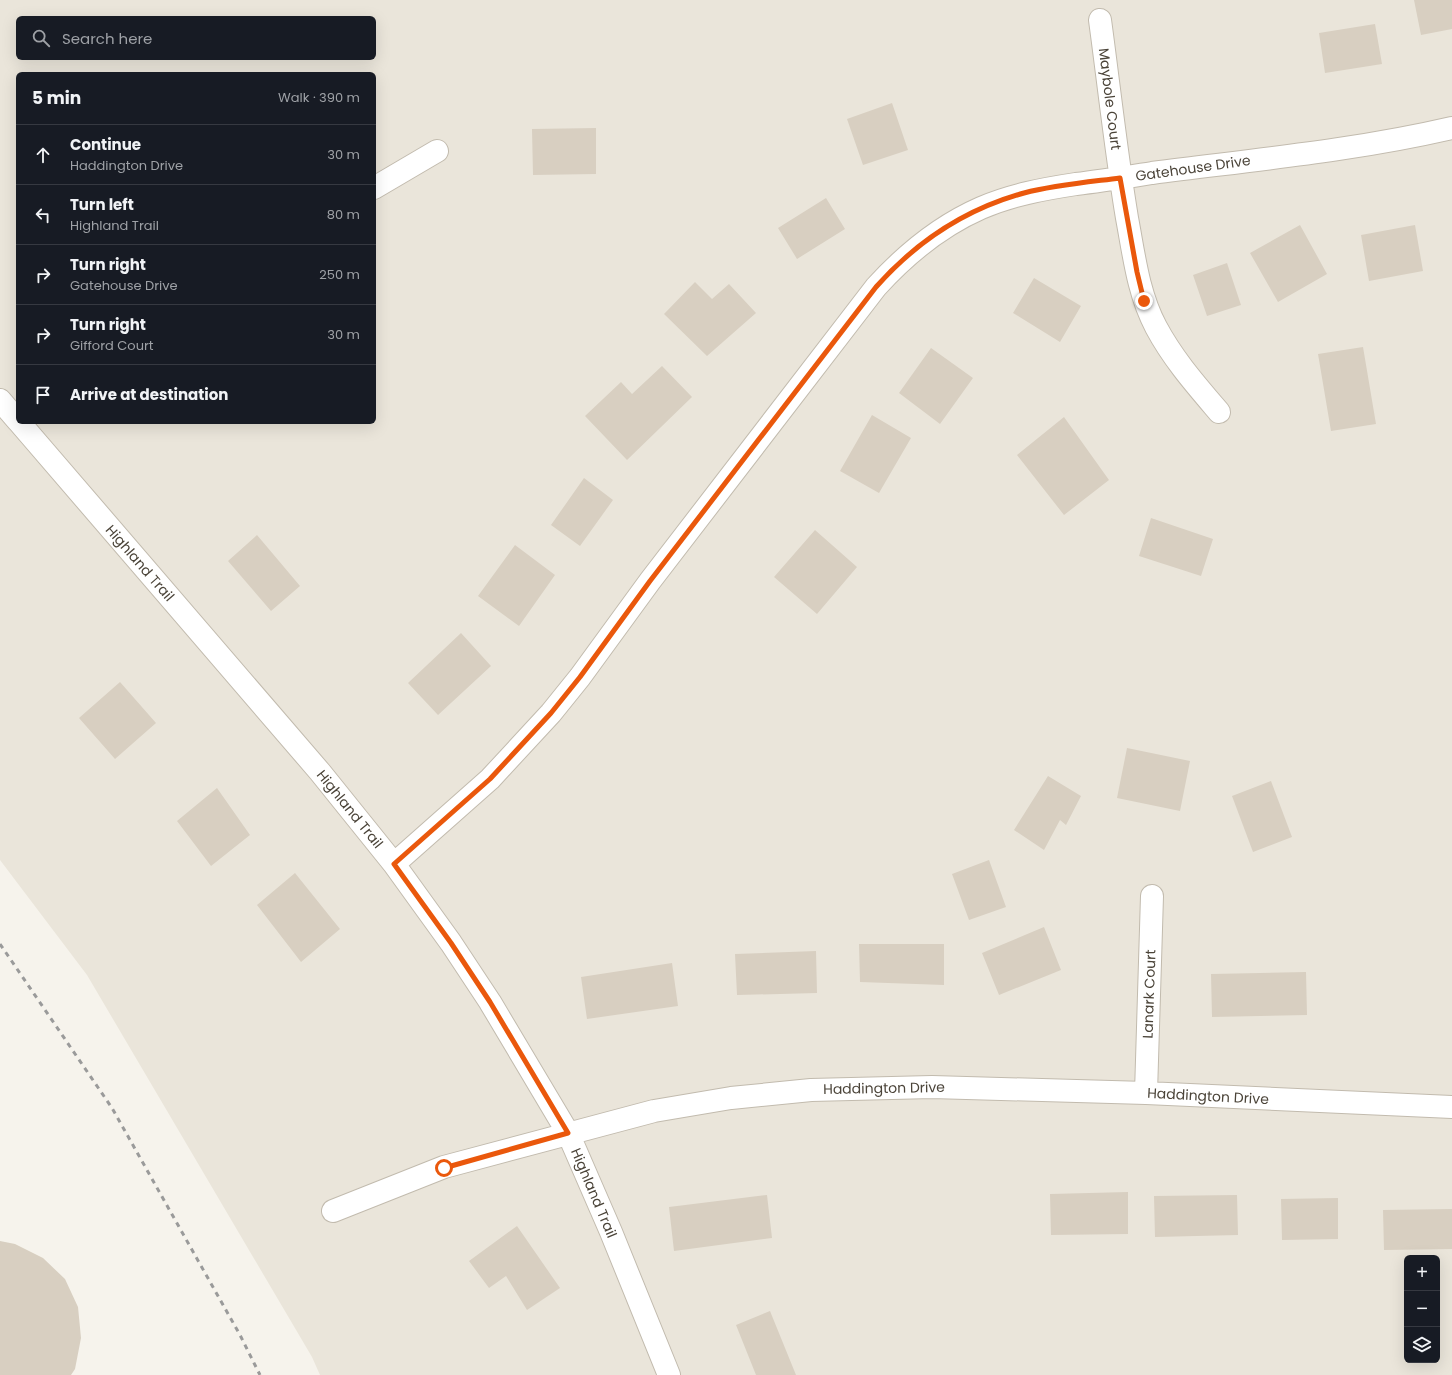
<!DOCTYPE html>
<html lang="en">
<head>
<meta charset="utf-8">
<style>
	body { margin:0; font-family:Poppins,sans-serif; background:#20242c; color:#f1f3f6 }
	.controls { position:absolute; right:12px; bottom:12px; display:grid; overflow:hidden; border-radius:6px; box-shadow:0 4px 16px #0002 }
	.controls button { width:36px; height:36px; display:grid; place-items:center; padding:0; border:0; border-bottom:1px solid #363941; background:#171b24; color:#f1f3f6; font:20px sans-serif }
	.stop { position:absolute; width:12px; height:12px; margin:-9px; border:3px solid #ea580c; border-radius:50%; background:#fff }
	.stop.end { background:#ea580c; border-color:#fff; box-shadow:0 1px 4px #0008 }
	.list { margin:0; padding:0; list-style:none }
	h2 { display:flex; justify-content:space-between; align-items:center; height:52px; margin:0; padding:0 16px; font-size:17px }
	h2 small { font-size:13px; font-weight:400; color:#9ea1a6 }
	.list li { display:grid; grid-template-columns:26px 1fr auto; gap:12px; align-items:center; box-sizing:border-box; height:60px; padding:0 16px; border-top:1px solid #363941 }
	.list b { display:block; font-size:15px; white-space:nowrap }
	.list p { margin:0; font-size:13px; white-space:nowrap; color:#9ea1a6 }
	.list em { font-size:13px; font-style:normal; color:#9ea1a6 }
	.icon { flex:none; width:22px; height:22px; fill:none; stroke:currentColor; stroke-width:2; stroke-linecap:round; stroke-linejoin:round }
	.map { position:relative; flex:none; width:1452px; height:1375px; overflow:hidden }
	.search { position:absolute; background:#171b24; box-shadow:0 4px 16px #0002; left:16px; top:16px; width:360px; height:44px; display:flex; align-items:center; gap:10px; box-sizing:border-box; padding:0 14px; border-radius:6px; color:#9ea1a6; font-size:15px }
	.panel { position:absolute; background:#171b24; box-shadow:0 4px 16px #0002; left:16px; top:72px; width:360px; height:352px; border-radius:6px }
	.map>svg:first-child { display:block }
</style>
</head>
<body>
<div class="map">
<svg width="1452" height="1375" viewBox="0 0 1452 1375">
	<rect width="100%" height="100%" fill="#f6f3ec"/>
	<!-- residential -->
	<path fill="#eae5da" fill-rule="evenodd" d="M0,0H1452V1375H320L312,1357L87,975L0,860ZM18,18H374V58H18ZM18,74H374V422H18ZM1407,1258H1437V1360H1407Z"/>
	<!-- building -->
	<path fill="#d8cfc1" d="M1414,0H1452V29L1421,35Z
		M1375,24L1382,64L1325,73L1319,33Z
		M892,103L908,150L863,165L847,119Z
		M596,128V174L533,175L532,129Z
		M826,198L845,229L797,259L778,228Z
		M1300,225L1327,274L1278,302L1250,253Z
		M1415,225L1423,271L1369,281L1361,235Z
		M1227,263L1241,305L1207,316L1193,275Z
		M1034,278L1081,306L1060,342L1013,313Z
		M695,282L712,299L729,284L756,313L707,356L664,314Z
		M1363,347L1376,424L1331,431L1318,354Z
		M931,348L973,378L940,424L899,393Z
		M662,366L692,397L627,460L585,416L621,382L632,394Z
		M872,415L911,438L879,493L840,471Z
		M1064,417L1109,480L1064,515L1017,455Z
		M584,478L613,500L580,546L551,525Z
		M1151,518L1213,539L1201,576L1139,556Z
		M815,530L857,567L817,614L774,577Z
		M257,535L300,586L271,611L228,561Z
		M515,545L555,575L519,626L478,596Z
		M461,633L491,666L438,715L408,683Z
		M120,682L156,723L115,759L79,718Z
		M1127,748L1190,761L1180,811L1117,798Z
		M1048,776L1081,796L1066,825L1060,820L1044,850L1014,830Z
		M1271,781L1292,837L1253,852L1232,796Z
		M217,788L250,835L211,866L177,821Z
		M989,860L1006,907L969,920L952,874Z
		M295,873L340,929L301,962L257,905Z
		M1044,927L1061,970L999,995L982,953Z
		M859,944H944V985L860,982Z
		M816,951L817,993L737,995L735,954Z
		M672,963L678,1006L587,1019L581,977Z
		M1306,972L1307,1015L1212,1017L1211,974Z
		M1128,1192V1234L1051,1235L1050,1194Z
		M767,1195L772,1238L674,1251L669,1207Z
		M1237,1195L1238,1235L1155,1237L1154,1196Z
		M1338,1198V1239L1282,1240L1281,1199Z
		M1452,1209V1249L1384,1250L1383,1210Z
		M517,1226L560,1288L527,1310L506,1276L489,1288L469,1261Z
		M0,1241L15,1244L43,1258L65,1279L78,1307L81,1338L75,1369L71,1375H0Z
		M770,1311L796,1375H756L736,1325Z"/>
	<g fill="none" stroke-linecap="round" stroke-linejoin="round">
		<defs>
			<path id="minor" d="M1100,20C1109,86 1116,152 1127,218C1134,255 1138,293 1156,327C1173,359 1196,385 1219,412
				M374,188L437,151
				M0,400L18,421
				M19,422L320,772L394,864L451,943L490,1002L568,1133L611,1232L669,1375
				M394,864L490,779L551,713L580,677L650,581L876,287C906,254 940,226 981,208C1011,195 1043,189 1076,184C1101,181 1126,177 1152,173C1252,160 1353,151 1452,128
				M1146,1093L1152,896
				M333,1211L444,1167L654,1111L731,1098L811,1090L932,1087L1146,1093L1452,1107"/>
		</defs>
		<!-- minor casing -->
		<use href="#minor" stroke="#c2bbae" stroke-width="24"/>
		<!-- minor -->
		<use href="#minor" stroke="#fff" stroke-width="22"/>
		<!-- rail -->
		<path stroke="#9a9a9a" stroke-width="3" stroke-dasharray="5 5" stroke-linecap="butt" d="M0,944L112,1108L240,1335L260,1375"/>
	</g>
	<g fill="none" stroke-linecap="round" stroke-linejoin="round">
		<!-- route -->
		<path stroke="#ea580c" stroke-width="5" d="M444,1168L568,1133L490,1002L451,943L394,864L490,779L551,713L580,677L650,581L876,287C916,242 966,209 1024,193C1055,185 1089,182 1120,178L1137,272L1144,301"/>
	</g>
	<g text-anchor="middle" stroke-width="3" stroke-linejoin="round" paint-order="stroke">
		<!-- street labels -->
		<g font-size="14" fill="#4b4439" stroke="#fff">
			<text transform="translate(1110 99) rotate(83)" y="5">Maybole Court</text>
			<text transform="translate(1193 168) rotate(-8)" y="5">Gatehouse Drive</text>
			<text transform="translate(140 563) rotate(49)" y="5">Highland Trail</text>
			<text transform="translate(350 809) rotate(51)" y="5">Highland Trail</text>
			<text transform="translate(1149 994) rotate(-88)" y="5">Lanark Court</text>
			<text transform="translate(884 1088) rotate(-1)" y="5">Haddington Drive</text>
			<text transform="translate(1208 1096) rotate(3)" y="5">Haddington Drive</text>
			<text transform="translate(594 1193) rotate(67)" y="5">Highland Trail</text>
		</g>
	</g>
</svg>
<div class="controls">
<button>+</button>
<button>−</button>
<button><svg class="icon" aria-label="layers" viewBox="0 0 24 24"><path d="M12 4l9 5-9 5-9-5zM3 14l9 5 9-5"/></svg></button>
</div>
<div class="stop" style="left:444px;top:1168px"></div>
<div class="stop end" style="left:1144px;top:301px"></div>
<div class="search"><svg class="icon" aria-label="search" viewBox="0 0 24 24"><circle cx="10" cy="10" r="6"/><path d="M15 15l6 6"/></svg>Search here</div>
<section class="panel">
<h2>5 min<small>Walk · 390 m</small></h2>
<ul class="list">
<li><svg class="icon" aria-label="ahead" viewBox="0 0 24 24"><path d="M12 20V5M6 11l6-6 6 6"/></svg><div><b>Continue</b><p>Haddington Drive</p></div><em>30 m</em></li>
<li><svg class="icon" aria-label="left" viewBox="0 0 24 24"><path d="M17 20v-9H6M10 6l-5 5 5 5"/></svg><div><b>Turn left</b><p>Highland Trail</p></div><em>80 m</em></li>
<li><svg class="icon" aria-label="right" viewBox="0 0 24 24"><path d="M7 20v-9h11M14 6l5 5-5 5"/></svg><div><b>Turn right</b><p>Gatehouse Drive</p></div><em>250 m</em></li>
<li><svg class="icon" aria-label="right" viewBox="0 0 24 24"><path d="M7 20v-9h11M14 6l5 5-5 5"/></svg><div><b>Turn right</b><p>Gifford Court</p></div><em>30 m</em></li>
<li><svg class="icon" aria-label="arrive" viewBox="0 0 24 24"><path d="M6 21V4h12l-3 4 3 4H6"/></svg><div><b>Arrive at destination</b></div></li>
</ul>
</section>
</div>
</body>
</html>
